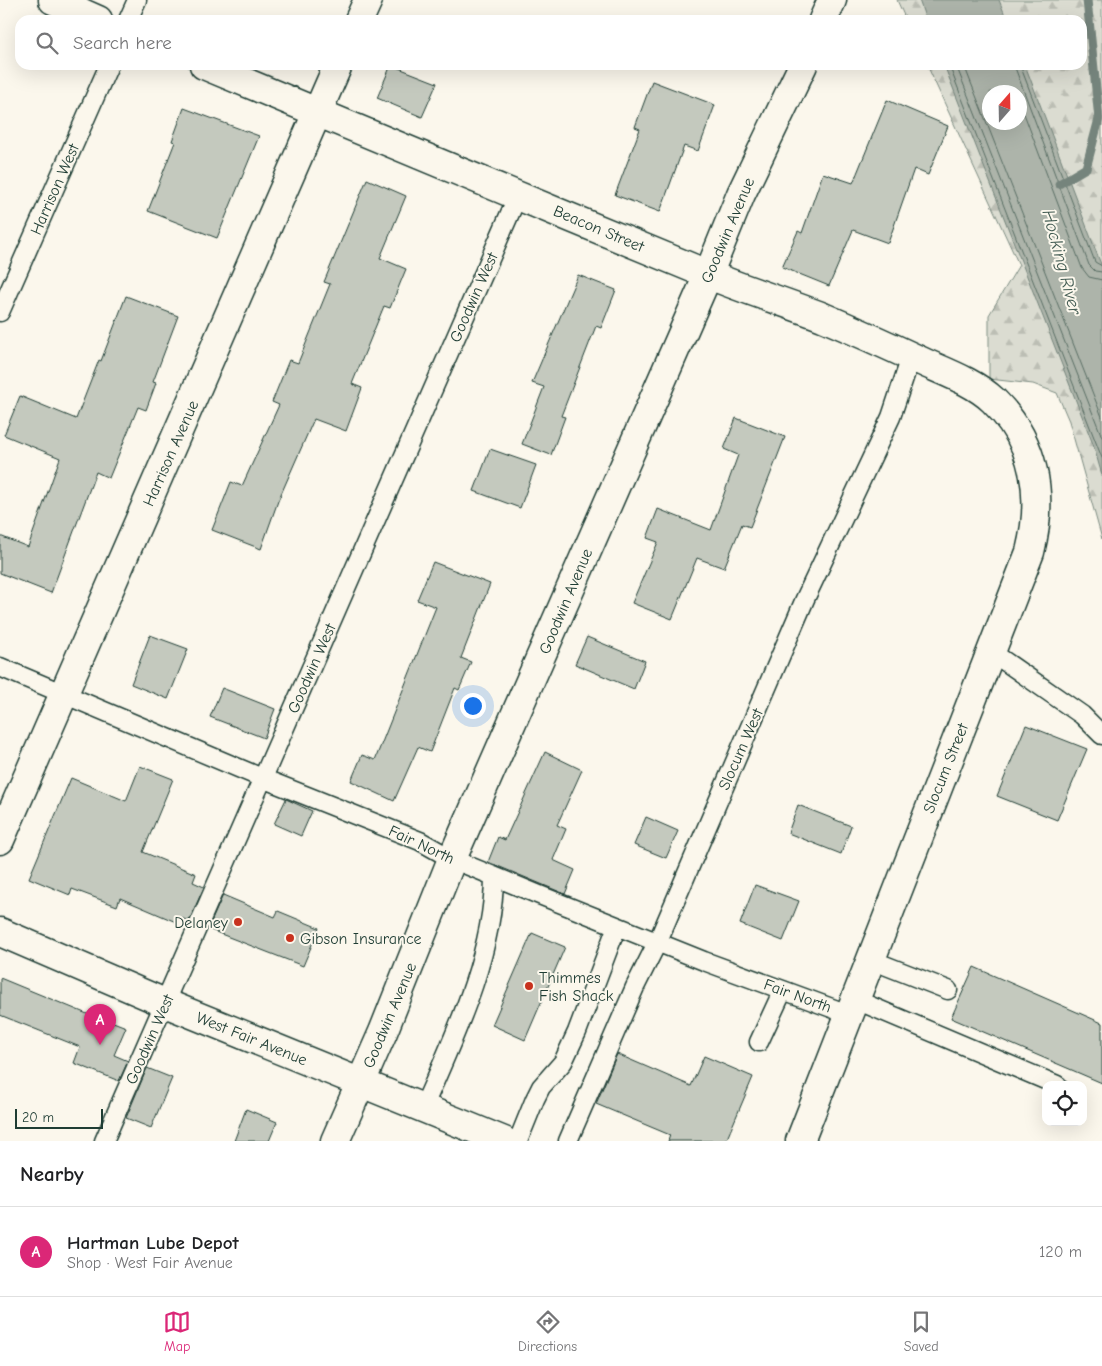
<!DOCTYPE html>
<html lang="en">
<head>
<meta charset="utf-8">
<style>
	body { margin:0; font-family:"Comic Neue",sans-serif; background:#f2f2f2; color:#202124 }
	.controls { position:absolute; right:15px; bottom:15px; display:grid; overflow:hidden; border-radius:10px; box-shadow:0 5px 20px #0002 }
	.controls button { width:45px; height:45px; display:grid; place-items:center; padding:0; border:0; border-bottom:1px solid #e0e0e0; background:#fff; color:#202124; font:25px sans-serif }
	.compass { position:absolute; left:982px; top:85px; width:45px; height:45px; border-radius:50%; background:#fff; box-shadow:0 5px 20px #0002; rotate:20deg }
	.scale { position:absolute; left:15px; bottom:12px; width:88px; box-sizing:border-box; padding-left:5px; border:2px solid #1f3d34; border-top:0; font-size:14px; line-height:18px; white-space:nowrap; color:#1f3d34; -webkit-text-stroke:4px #fbf7ec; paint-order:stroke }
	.you { position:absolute; left:472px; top:705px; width:18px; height:18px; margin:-12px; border:4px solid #fff; border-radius:50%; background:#1a73e8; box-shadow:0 0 0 8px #1a73e833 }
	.badge { display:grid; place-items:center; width:32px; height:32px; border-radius:50%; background:#db2777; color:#fff; font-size:16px; font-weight:700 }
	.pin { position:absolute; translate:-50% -41px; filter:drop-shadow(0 1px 2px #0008) }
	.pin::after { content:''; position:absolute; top:26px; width:18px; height:15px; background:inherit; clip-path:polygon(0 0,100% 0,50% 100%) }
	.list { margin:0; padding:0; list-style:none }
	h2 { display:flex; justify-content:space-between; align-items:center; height:65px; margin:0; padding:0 20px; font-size:21px }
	h2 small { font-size:16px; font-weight:400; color:#757577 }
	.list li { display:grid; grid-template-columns:32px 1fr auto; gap:15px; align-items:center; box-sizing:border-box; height:90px; padding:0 20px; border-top:1px solid #e0e0e0 }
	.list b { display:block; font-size:19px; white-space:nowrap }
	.list p { margin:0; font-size:16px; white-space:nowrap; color:#757577 }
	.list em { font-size:16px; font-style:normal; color:#757577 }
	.icon { flex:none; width:28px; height:28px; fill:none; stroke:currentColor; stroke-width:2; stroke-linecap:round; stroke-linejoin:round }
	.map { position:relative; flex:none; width:1102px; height:1141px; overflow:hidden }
	.search { position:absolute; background:#fff; box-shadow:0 5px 20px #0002; left:15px; right:15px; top:15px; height:55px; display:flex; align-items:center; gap:12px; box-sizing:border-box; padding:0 18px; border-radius:15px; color:#757577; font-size:19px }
	.sheet { height:155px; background:#fff }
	nav { display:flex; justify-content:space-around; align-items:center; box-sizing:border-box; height:70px; border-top:1px solid #e0e0e0; background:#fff; font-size:14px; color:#757577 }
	nav a { display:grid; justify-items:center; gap:2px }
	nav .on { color:#db2777 }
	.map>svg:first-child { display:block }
</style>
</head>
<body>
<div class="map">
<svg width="1102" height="1141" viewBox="0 0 1102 1141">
	<defs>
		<pattern id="forest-firs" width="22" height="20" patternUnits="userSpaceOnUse" patternTransform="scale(1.25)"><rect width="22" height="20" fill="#dbdcd1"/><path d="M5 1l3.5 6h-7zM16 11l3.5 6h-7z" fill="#bcbeb4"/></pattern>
	</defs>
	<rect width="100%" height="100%" fill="#fbf7ec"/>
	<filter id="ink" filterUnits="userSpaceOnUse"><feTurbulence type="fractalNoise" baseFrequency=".02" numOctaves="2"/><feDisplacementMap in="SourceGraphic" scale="10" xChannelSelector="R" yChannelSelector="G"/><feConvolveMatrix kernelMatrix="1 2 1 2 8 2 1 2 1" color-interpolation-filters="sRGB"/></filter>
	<g filter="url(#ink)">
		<!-- forest -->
		<path fill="url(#forest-firs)" stroke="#7d8c82" fill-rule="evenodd" d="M897,0H1102V539L1069,421L1057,393L1033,384L989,379V315L1019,265L927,65H1082V20H906ZM990,92H1020V122H990Z"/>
		<!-- water -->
		<path fill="#adb4aa" stroke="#74847b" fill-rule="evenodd" d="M919,0H999L1007,20H926Z
			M944,65H1025L1102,267V475L1093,444ZM990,92H1020V122H990Z"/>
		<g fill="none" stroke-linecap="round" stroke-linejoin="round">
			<!-- shore -->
			<path stroke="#586d63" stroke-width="1" d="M949,65L1102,458
				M956,65L1102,437
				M964,65L1102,417
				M1014,65L1089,265L1095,271L1102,272
				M1020,65L1095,262L1102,266
				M1020,103L1082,268L1089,277L1102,280"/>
			<!-- stream -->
			<path stroke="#74847b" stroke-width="9" d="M1059,184L1086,168L1099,119L1087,0"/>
		</g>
		<!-- building -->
		<path fill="#c4c9be" stroke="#1f3d34" d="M391,65L437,83L422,117L377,98Z
			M652,81L715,105L698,151L684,146L660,212L615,195L640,129L635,127Z
			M887,100L948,126L928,175L914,169L888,243L853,230L829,286L782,267L798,231L802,233L823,173L853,183Z
			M184,108L259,136L217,238L148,211L175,142L172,141Z
			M367,179L406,196L380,258L406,269L390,308L384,306L352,384L362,388L346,431L314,419L278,501L261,549L212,530L231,482L242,486L279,405L272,402L289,360L298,363L330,284L324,282Z
			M578,275L616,290L601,328L596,326L561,416L565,417L551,455L522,444L544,387L532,383Z
			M126,296L178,316L153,382L156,383L146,410L138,407L109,478L96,472L51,593L0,573V536L28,547L60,458L4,435L20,396L76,419L99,360L101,361Z
			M736,418L785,437L750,527L742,524L724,568L697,558L672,619L632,603L658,542L647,538L658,509L711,530L738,455L724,449Z
			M490,449L536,465L520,508L474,491Z
			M433,562L490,584L461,658L471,662L459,690L455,688L430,752L418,747L394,801L351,781L362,755L375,760L436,607L417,600Z
			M150,635L188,649L168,699L131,684Z
			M587,637L645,661L634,689L575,664Z
			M222,688L275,709L264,738L210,717Z
			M1026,725L1087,749L1057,820L997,796Z
			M545,752L582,770L557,825L566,829L553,860L575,870L565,894L488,862L498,837L505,840Z
			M140,766L173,779L143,852L196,874L193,882L204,887L189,921L178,917L176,922L120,898L117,906L72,889L70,895L29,878L71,778L126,801Z
			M286,799L312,811L301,836L274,824Z
			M798,805L851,826L841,854L788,833Z
			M646,817L678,831L666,858L634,845Z
			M755,885L799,901L783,941L740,924Z
			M223,895L275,917L278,911L319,928L303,966L208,929Z
			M532,933L565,947L525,1040L492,1025Z
			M974,967L1102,1023V1083L951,1018Z
			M0,978L92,1016L93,1014L126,1027L114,1055L128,1061L119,1081L74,1063L80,1047L0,1015Z
			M617,1054L691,1086L704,1056L753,1077L726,1141H668L670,1135L596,1104Z
			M147,1068L172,1078L151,1128L126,1118Z
			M246,1109L277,1122L269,1141H234Z"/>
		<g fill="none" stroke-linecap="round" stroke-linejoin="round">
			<defs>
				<path id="lane" d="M128,20L137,0
					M0,312L109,65
					M990,651L1082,715L1102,735
					M0,667L262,778L420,841L452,859L537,894L704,961L848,1014
					M869,959L948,990
					M854,999L1057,1085
					M759,1042L783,990
					M423,1108C454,1037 494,954 494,876
					M104,1141L518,195
					M518,1141L535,1099L541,1087L563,1062L577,1032L617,926
					M568,1141L635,987L657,943L805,599L891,417L911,357"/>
				<path id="street" d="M53,0L98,20
					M359,20L368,0
					M823,20L832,0
					M204,65C371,135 539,205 707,274C745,290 785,302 823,317C856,331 889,346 921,361C945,372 974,382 993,400C1036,442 1044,496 1030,552L800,1141
					M0,840L338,65
					M335,1141L383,1032L452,859L708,275L741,194L803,65"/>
				<path id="secondary" d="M0,932L165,1003L504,1141"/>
			</defs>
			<!-- lane casing -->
			<use href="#lane" stroke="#1f3d34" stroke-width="21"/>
			<!-- street casing -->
			<use href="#street" stroke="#1f3d34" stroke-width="31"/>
			<!-- secondary casing -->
			<use href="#secondary" stroke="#1f3d34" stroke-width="31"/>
			<!-- lane -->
			<use href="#lane" stroke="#fbf7ec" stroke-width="18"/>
			<!-- street -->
			<use href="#street" stroke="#fbf7ec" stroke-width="28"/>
			<!-- secondary -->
			<use href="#secondary" stroke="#fbf7ec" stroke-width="28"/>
		</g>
	</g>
	<!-- markers -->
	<g fill="#c8321e" stroke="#fbf7ec" stroke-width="2">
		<circle cx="238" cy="922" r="5"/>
		<circle cx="290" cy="938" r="5"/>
		<circle cx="529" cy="986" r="5"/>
	</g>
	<g text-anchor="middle" stroke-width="4" stroke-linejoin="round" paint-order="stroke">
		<!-- street labels -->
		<g font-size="16" fill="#1f3d34" stroke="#fbf7ec">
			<text transform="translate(54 189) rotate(-66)" y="6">Harrison West</text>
			<text transform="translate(599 228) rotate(23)" y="6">Beacon Street</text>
			<text transform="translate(727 230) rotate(-67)" y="6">Goodwin Avenue</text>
			<text transform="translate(473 297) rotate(-66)" y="6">Goodwin West</text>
			<text transform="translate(170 453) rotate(-66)" y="6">Harrison Avenue</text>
			<text transform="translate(565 601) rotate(-67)" y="6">Goodwin Avenue</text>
			<text transform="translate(311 668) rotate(-66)" y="6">Goodwin West</text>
			<text transform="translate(740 749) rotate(-66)" y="6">Slocum West</text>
			<text transform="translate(945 768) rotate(-68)" y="6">Slocum Street</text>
			<text transform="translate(422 844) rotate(25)" y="6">Fair North</text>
			<text transform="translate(798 995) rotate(20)" y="6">Fair North</text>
			<text transform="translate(389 1015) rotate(-67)" y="6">Goodwin Avenue</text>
			<text transform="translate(252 1038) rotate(22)" y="6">West Fair Avenue</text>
			<text transform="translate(149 1039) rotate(-66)" y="6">Goodwin West</text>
		</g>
		<!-- poi labels -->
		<g font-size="16" fill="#1f3d34" stroke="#fbf7ec" text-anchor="start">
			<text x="228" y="928" text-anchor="end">Delaney</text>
			<text x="300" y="944">Gibson Insurance</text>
			<text x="539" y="983">Thimmes<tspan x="539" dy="18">Fish Shack</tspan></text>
		</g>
		<!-- water labels -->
		<g font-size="18" font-style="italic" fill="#425b52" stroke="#fbf7ec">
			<text transform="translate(1062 262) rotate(75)" y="6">Hocking River</text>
		</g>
	</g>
</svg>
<div class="controls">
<button><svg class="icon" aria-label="locate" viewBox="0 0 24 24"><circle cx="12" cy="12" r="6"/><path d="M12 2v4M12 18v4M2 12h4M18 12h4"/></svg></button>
</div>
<svg class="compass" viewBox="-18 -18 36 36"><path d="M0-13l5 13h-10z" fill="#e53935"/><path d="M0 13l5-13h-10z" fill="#757577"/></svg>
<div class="scale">20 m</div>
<div class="you"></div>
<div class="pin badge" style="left:100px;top:1045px">A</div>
<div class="search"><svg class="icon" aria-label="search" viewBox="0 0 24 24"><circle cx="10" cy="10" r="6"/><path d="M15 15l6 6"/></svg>Search here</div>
</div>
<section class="sheet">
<h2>Nearby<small></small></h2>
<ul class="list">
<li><span class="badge">A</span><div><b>Hartman Lube Depot</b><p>Shop · West Fair Avenue</p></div><em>120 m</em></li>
</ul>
</section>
<nav>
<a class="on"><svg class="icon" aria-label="map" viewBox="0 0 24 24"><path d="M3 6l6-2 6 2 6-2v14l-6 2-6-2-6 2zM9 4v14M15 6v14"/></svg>Map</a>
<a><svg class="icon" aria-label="directions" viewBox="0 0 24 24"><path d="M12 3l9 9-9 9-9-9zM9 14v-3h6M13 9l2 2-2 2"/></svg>Directions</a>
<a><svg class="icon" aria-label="saved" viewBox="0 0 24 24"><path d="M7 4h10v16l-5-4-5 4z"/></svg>Saved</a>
</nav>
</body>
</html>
